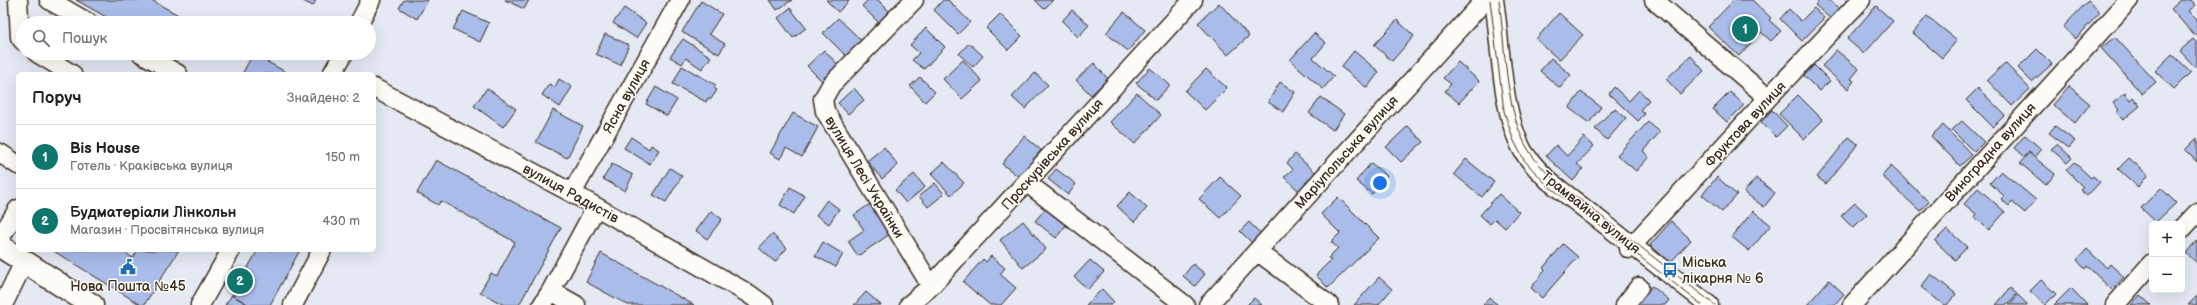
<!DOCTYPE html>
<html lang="uk">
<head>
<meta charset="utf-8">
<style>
	body { margin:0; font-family:"Balsamiq Sans",sans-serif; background:#f6f6f6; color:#222 }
	.controls { position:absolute; right:12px; bottom:12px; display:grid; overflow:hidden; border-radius:6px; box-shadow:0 4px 16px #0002 }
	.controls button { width:36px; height:36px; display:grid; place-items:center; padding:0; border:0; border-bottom:1px solid #e0e0e0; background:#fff; color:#222; font:20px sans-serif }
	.you { position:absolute; left:1380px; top:183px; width:14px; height:14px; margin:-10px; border:3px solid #fff; border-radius:50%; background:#1a73e8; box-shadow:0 0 0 6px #1a73e833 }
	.badge { display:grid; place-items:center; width:26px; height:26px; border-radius:50%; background:#0f766e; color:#fff; font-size:13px; font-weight:700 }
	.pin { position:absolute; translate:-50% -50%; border:2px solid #fff; box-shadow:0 1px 4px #0006 }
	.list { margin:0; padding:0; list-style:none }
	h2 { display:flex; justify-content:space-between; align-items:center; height:52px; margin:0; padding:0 16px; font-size:17px }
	h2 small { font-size:13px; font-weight:400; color:#767676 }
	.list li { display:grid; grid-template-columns:26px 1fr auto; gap:12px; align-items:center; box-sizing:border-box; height:64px; padding:0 16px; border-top:1px solid #e0e0e0 }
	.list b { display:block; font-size:15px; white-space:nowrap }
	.list p { margin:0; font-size:13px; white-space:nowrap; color:#767676 }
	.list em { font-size:13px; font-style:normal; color:#767676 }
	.icon { flex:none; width:22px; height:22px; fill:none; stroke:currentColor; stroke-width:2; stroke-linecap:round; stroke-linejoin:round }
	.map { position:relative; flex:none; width:2197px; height:305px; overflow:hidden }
	.search { position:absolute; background:#fff; box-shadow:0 4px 16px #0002; left:16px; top:16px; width:360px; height:44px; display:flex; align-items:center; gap:10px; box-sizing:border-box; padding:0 14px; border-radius:22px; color:#767676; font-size:15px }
	.panel { position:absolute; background:#fff; box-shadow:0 4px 16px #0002; left:16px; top:72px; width:360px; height:180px; border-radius:6px }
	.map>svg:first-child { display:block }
</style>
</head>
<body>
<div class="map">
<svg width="2197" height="305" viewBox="0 0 2197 305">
	<rect width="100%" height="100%" fill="#e4e9f3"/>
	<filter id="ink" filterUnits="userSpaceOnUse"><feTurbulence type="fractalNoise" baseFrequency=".025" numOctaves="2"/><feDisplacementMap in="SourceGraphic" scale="8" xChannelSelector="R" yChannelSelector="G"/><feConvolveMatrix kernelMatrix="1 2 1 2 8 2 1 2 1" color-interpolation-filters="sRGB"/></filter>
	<g filter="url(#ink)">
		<!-- building -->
		<path fill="#a9bcea" stroke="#3b2a1e" d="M76,0H151L193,23H117Z
			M301,0H316L313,6Z
			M404,0H428L417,19L399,8Z
			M505,0H529L524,9Z
			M770,0H792L777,10Z
			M826,0H850L838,12Z
			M868,0H878L892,14L881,25L862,6Z
			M943,0H948L970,22L958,34L934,10Z
			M1035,0H1053L1044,9Z
			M1734,0H1752L1771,18L1769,20L1781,31L1771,41L1761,32L1739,56L1708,27Z
			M1820,0H1829L1841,10L1832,20L1815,5Z
			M2181,0H2191L2196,5L2189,11L2197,19V33L2194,35L2171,9Z
			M701,1L722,14L709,34L725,44L719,54L682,32Z
			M2088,1L2100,12L2076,39L2063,27Z
			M1219,3L1249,36L1228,55L1198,23Z
			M1876,6L1893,21L1864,54L1847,39Z
			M624,8L646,23L636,38L613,23Z
			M790,8L806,28L793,38L778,18Z
			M1814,8L1824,18L1802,41L1780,19L1789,9L1801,21Z
			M1072,10L1089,25L1078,37L1062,21Z
			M463,11L489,23L480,42L453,29Z
			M1124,12L1145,30L1128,51L1106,33Z
			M1559,13L1583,35L1559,60L1536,39Z
			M1000,14L1022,36L1008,50L986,28Z
			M1927,16L1957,40L1942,58L1913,33Z
			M838,18L863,42L847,57L823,33Z
			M1397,20L1414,36L1392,61L1374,45Z
			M926,28L945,47L924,69L912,60L919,53L910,45Z
			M1314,33L1326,43L1313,58L1334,76L1323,89L1290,60Z
			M605,34L629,45L620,65L596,54Z
			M2115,37L2156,82L2142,94L2101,48Z
			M683,39L711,57L702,69L686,58L682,64L670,57Z
			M2193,39L2197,43V69L2180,51Z
			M969,43L983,56L973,67L959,54Z
			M2037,49L2052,64L2032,82L2018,68Z
			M824,50L841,68L825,84L807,66Z
			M1836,50L1859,69L1851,79L1854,81L1848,89L1822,66Z
			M1354,51L1379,72L1367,88L1341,67Z
			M253,54L284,71L283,74H242Z
			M2172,54L2191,72L2174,89L2155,71Z
			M1691,56L1704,71L1680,94L1666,79Z
			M1551,58L1571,75L1560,88L1540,71Z
			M963,60L982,81L962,99L943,79Z
			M1458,62L1479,81L1459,103L1445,91L1451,84L1443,78Z
			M1094,63L1108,79L1091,95L1076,80Z
			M2005,63L2030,89L2012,106L1987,80Z
			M1814,65L1830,81L1819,91L1804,76Z
			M682,66L716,85L714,88L717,90L711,99L708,98L706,102L673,84Z
			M1150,68L1170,85L1156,100L1136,83Z
			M1206,69L1227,88L1205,110L1185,91Z
			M1035,73L1048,85L1025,109L1012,97Z
			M920,77L935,92L925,102L910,86Z
			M559,79L572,87L560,107L542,95L549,84L555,87Z
			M1280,82L1295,92L1283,112L1268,102Z
			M2069,86L2090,104L2075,123L2053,105Z
			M656,87L677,100L667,116L646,104Z
			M1614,87L1629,101L1639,90L1649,100L1640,110L1645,114L1638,121L1609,94Z
			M487,88L516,109L503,127L474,106Z
			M854,88L864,100L848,114L838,103Z
			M1978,88L2005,115L1993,127L1966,100Z
			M1581,92L1601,107L1589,123L1569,108Z
			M1730,92L1744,105L1727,122L1713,109Z
			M1137,93L1161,115L1135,144L1110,122Z
			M2125,93L2130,100L2133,97L2140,106L2123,120L2116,113L2119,110L2113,103Z
			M1798,95L1823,120L1804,139L1779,114Z
			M1321,97L1344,114L1333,130L1309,113Z
			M1615,109L1626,118L1607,140L1595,129L1612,110L1614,111Z
			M553,110L583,126L567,158L536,142Z
			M1772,110L1787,126L1776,137L1761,122Z
			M793,113L818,127L802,157L786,148L780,159L770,153Z
			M1962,121L1984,142L1974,152L1952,130Z
			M1648,122L1660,132L1643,151L1649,157L1636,171L1617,155Z
			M1943,125L1972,155L1960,166L1931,136Z
			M1408,126L1423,142L1401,162L1386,147Z
			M2055,126L2075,141L2069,148L2049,133Z
			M2025,135L2041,149L2035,156L2029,151L2024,157L2014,148Z
			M1024,136L1041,150L1019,177L1002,164Z
			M631,137L649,149L651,145L659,150L650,164L624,148Z
			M1584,137L1594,146L1577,164L1583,169L1573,181L1546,156L1556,145L1567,156Z
			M1849,137L1858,144L1826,184L1817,177Z
			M2197,138V162L2185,150Z
			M2057,144L2072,158L2067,163L2051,149Z
			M884,147L898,165L882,179L867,161Z
			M2029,153L2055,174L2046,185L2020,163Z
			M1295,154L1316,173L1299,191L1284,177L1293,169L1287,163Z
			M2129,158L2148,175L2138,187L2118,169Z
			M1466,159L1494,182L1482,197L1454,174Z
			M436,160L561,228L519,305H504L480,292L491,273L497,276L515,242L441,201L438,205L417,193Z
			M944,162L964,183L951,195L931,174Z
			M2074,162L2091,178L2093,176L2100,182L2087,196L2080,190L2083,187L2066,170Z
			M1371,163L1387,176L1372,194L1356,181Z
			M612,164L633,175L625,191L603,179Z
			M1891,166L1929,202L1920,211L1882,176Z
			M670,168L682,176L666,202L653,195Z
			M1056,169L1076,184L1068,195L1048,179Z
			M2001,171L2036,200L2025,213L2012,202L2009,206L2001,199L2004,196L1990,183Z
			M914,174L925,187L906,203L895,190Z
			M1220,177L1241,196L1220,218L1199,199Z
			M1717,177L1737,195L1722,212L1702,195Z
			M1756,178L1775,193L1764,207L1744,192Z
			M935,183L944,194L928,207L919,196Z
			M790,187L805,196L794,214L780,205Z
			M1978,188L2005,212L1989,230L1974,217L1976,214L1964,204Z
			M2161,188L2176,203L2156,222L2141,208Z
			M1130,192L1147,208L1134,222L1117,206Z
			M1499,194L1519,212L1505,228L1495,219L1490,224L1480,215Z
			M1338,197L1379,238L1328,288L1316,275L1331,260L1328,258L1338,248L1331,242L1340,233L1321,214Z
			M827,200L839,209L829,224L816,215Z
			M1855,203L1867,214L1853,228L1841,216Z
			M870,204L890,234L858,256L848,241L864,230L854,215Z
			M1046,208L1067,224L1056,238L1035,221Z
			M711,211L722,219L707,239L696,231Z
			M1753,211L1771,225L1749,251L1732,237Z
			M1023,221L1046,249L1023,268L1000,240Z
			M1671,221L1691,240L1670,263L1650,245Z
			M1249,222L1261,234L1252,243L1240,231Z
			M1947,229L1967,247L1955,260L1935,241Z
			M772,234L787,248L775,262L759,248Z
			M2197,240V263L2186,253Z
			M823,242L843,254L836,267L815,256Z
			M1563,244L1578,257L1542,298L1531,288L1545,270L1543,268Z
			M2087,249L2107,268L2110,264L2124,277L2112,290L2087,266L2085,269L2077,260Z
			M52,250H121L133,258L138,250H179L144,305H141Z
			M258,250H300L270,305H249L232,295Z
			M601,253L694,305H628L586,282Z
			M991,256L1005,268L1000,274L1016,288L1001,305H990L963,282L983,259L986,262Z
			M1090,260L1104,272L1088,289L1074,277Z
			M1193,264L1205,274L1195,286L1183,276Z
			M1931,274L1956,294L1947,305H1944L1921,287Z
			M1379,277L1392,289L1378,305H1354Z
			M1829,280L1844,294L1834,305H1807Z
			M2041,280L2056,294L2045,305L2030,291Z
			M1652,286L1669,300L1665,305H1637Z
			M2010,288L2017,294L2007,305H1996Z
			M2071,288L2087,305H2054Z
			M1102,289L1114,302L1111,305H1086Z
			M866,292L881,305H854Z
			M232,295L249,305H225Z
			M2018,295L2028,305H2009Z
			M2140,295L2151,305H2131Z
			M2197,296V305H2188Z
			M1254,298L1262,305H1247Z
			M1489,298L1498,305H1483Z"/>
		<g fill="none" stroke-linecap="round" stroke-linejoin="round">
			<defs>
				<path id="minor" d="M18,0L20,37L23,41
					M49,0L89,23
					M914,0L831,85L823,99L825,111L931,286
					M1494,0C1501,45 1501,111 1523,151C1530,162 1540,172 1549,181L1709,305
					M1654,0L1768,98
					M359,23L371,0
					M37,53L72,74
					M141,53L178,74
					M332,74L344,53
					M374,88L572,193L749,294L764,305
					M0,153L18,165
					M1026,182L1185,305
					M572,193L680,0
					M2182,229L2197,213
					M0,238L18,209
					M1629,249L1768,98L1861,0
					M1257,251L1329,305
					M551,291L596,207
					M3,305L24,262
					M200,305L231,250
					M293,305L322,250
					M542,305L551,291L576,305
					M909,305L931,286L1193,0
					M1208,305L1485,0
					M1625,305L1639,287
					M1852,305L2129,0
					M2115,305L2152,263"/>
				<path id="major" d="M0,246L92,305"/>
			</defs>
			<!-- minor casing -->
			<use href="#minor" stroke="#3b2a1e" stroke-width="21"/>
			<!-- major casing -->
			<use href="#major" stroke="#3b2a1e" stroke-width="25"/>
			<!-- minor -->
			<use href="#minor" stroke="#fdfcf7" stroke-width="18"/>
			<!-- major -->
			<use href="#major" stroke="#fdfcf7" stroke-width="22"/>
			<!-- tram -->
			<path stroke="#3b2a1e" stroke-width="1" d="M1490,0L1504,111L1513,139L1524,160L1546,184L1702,305
				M1499,0C1505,43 1505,112 1528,149C1535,161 1545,171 1556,181L1715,305"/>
		</g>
	</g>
	<!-- icons -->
	<defs>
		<symbol id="civic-bare" viewBox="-9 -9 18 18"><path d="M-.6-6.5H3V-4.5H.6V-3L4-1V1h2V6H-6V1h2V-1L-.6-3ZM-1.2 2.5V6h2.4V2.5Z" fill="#1f6fb2" stroke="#fdfcf7" stroke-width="2.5" paint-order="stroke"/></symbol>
		<symbol id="bus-bare" viewBox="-9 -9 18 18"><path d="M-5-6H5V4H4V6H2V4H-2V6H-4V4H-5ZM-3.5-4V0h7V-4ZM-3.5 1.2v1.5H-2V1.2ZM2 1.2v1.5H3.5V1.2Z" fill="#1f6fb2" stroke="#fdfcf7" stroke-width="2.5" paint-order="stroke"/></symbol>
	</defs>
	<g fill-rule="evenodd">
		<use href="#civic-bare" x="117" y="256" width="22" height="22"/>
		<use href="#bus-bare" x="1659" y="259" width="22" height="22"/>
	</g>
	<g text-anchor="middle" stroke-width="3" stroke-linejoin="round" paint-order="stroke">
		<!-- street labels -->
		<g font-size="14" fill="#3b2a1e" stroke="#fdfcf7">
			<text transform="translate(626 96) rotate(-61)" y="5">Ясна вулиця</text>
			<text transform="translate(1745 124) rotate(-47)" y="5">Фруктова вулиця</text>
			<text transform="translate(1346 152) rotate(-48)" y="5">Маріупольська вулиця</text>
			<text transform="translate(1990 152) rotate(-48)" y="5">Виноградна вулиця</text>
			<text transform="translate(1052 154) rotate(-48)" y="5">Проскурівська вулиця</text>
			<text transform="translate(865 177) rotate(59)" y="5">вулиця Лесі Українки</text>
			<text transform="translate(571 193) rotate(29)" y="5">вулиця Радистів</text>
			<text transform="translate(1591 212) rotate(39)" y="5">Трамвайна вулиця</text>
		</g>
		<!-- poi labels -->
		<g font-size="14" fill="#3b2a1e" stroke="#fdfcf7" text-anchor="start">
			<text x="1682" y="267">Міська<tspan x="1682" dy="16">лікарня № 6</tspan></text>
			<text x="128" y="291" text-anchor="middle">Нова Пошта №45</text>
		</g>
	</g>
</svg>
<div class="controls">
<button>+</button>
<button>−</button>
</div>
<div class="you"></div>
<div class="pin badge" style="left:1745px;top:29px">1</div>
<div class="pin badge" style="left:240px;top:281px">2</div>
<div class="search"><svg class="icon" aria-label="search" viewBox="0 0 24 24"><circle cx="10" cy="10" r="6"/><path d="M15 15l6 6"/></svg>Пошук</div>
<section class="panel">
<h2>Поруч<small>Знайдено: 2</small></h2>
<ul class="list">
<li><span class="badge">1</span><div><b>Bis House</b><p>Готель · Краківська вулиця</p></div><em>150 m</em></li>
<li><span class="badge">2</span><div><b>Будматеріали Лінкольн</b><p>Магазин · Просвітянська вулиця</p></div><em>430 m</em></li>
</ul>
</section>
</div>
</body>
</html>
